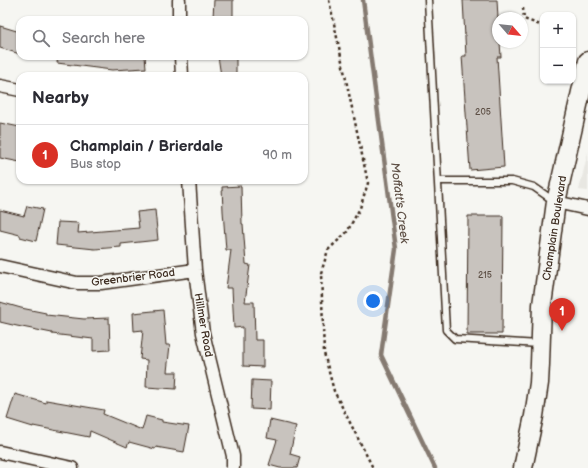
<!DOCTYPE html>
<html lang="en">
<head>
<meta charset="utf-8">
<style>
	body { margin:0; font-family:"Balsamiq Sans",sans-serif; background:#f7f7f7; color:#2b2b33 }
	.controls { position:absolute; right:12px; top:12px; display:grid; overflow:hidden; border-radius:8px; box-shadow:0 1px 3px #0004 }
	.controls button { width:36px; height:36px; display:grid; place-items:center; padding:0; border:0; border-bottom:1px solid #e1e1e2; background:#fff; color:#2b2b33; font:20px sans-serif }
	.compass { position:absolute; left:492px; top:12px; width:36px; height:36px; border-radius:50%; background:#fff; box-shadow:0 1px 3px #0004; rotate:118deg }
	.you { position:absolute; left:373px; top:301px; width:14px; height:14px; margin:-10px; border:3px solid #fff; border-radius:50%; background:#1a73e8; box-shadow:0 0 0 6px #1a73e833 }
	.badge { display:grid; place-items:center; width:26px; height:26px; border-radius:50%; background:#d93025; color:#fff; font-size:13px; font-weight:700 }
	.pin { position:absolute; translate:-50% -33px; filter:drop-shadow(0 1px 2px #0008) }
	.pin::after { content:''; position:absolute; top:21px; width:14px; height:12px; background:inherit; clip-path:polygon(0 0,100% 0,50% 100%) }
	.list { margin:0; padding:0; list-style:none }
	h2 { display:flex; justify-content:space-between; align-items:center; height:52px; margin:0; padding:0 16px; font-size:17px }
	h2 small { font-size:13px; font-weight:400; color:#7c7c81 }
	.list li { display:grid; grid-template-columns:26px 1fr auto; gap:12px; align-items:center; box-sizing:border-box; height:60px; padding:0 16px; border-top:1px solid #e1e1e2 }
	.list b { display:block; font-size:15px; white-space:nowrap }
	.list p { margin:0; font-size:13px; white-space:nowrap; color:#7c7c81 }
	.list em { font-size:13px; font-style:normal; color:#7c7c81 }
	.icon { flex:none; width:22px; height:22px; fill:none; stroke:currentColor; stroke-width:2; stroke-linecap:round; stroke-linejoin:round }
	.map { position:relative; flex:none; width:588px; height:468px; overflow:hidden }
	.search { position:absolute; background:#fff; box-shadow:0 1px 3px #0004; left:16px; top:16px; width:292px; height:44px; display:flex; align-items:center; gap:10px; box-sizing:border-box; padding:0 14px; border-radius:12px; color:#7c7c81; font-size:15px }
	.panel { position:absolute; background:#fff; box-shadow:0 1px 3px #0004; left:16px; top:72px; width:292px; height:112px; border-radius:12px }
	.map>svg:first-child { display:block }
</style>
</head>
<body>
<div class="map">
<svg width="588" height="468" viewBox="0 0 588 468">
	<rect width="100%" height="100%" fill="#f6f6f2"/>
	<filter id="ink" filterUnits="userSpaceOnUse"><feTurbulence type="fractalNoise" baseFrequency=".025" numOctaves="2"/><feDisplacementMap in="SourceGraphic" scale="8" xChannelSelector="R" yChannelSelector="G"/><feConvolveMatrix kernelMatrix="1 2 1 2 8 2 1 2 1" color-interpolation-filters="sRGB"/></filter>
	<g filter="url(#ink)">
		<!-- built -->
		<path fill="#e8e7e2" d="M588,152V191L579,190Z"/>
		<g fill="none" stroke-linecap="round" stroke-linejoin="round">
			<!-- stream -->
			<path stroke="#857a71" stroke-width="4.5" d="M363,0L396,249L381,355L435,468"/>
		</g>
		<!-- building -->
		<path fill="#c8c3be" stroke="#3b2a1e" d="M214,0H233V18L213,17Z
			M463,0H497L498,18V42H500L501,57H497L504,167L470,170L462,56H466Z
			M0,26L20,32V54L0,48Z
			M58,56H145L146,68L112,70L57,63Z
			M218,56H236V76H221Z
			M0,123L20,127V162L0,158Z
			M241,186L242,224H243L246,264L250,265L245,302H254L255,340H263V367L243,366V327L234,328L232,288H226L231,250H226L223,211L222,187Z
			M27,206L43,209L36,241L20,237V235L0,230V210L24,216Z
			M155,210L158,240L121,244V247L95,249L56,245L58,222L79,223L78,233L139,228L137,212Z
			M468,216H503L502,334H467Z
			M0,302L21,308L46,313V315L84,319L109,318L110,350L93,351V339L52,334V333L17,326L0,322Z
			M163,310L166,345H170L167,372H177L176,389L146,387L147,360L140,359L143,330L134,331L133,313Z
			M252,380L271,381L270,410L251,409Z
			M15,394L46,403V400L104,410L103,414L142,430L146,416L162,420V422L189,426L184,452L156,447L155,449L129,442L127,447L90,431L89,437L33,426V427L7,419Z
			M270,420L296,426L290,454L300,457L297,468H280L269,465L277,440L267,438Z"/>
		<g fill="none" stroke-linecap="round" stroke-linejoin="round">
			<defs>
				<path id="lane" d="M428,0L446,330L455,339L539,344
					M438,181H512L534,187L554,201"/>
				<path id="street" d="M179,0V20
					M181,56L182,76
					M0,86L20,90
					M189,180L195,270L203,333L233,456V468
					M556,202L588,209
					M0,266L77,283H101L195,270
					M0,452L72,468"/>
				<path id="secondary" d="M523,468L534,416L539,383L540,364L542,305L556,202L588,61"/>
			</defs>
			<!-- lane casing -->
			<use href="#lane" stroke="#3b2a1e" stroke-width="9"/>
			<!-- street casing -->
			<use href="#street" stroke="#3b2a1e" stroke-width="15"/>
			<!-- secondary casing -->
			<use href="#secondary" stroke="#3b2a1e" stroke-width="21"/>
			<!-- path -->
			<path stroke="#3b2a1e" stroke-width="2.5" stroke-dasharray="3 3" stroke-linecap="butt" d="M329,0L368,183L360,208L347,232L328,250L321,273L324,353L334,391L373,468
				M523,8L524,19L543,26"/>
			<!-- lane -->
			<use href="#lane" stroke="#f6f6f2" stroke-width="6"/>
			<!-- street -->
			<use href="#street" stroke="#f6f6f2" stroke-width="12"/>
			<!-- secondary -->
			<use href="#secondary" stroke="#f6f6f2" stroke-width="18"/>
		</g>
	</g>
	<g text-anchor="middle" stroke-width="3" stroke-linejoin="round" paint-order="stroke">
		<!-- number labels -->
		<g font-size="9" fill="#5e5046">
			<text x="483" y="115">205</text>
			<text x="485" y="278">215</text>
		</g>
		<!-- street labels -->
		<g font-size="11" fill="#3b2a1e" stroke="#f6f6f2">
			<text transform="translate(554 228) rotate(-81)" y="4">Champlain Boulevard</text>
			<text transform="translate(133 277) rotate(-7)" y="4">Greenbrier Road</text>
			<text transform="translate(204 325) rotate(80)" y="4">Hillmer Road</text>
		</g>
		<!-- water labels -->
		<g font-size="12" font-style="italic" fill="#605248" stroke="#f6f6f2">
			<text transform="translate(400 203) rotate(83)" y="4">Moffatt's Creek</text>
		</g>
	</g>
</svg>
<div class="controls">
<button>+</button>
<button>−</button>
</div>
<svg class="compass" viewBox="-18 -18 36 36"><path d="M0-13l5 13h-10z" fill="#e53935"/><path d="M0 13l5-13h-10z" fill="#7c7c81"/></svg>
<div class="you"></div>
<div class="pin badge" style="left:562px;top:331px">1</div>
<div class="search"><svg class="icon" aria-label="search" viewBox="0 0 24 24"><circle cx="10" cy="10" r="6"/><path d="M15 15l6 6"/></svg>Search here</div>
<section class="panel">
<h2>Nearby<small></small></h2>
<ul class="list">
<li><span class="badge">1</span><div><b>Champlain / Brierdale</b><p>Bus stop</p></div><em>90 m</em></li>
</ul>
</section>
</div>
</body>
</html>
